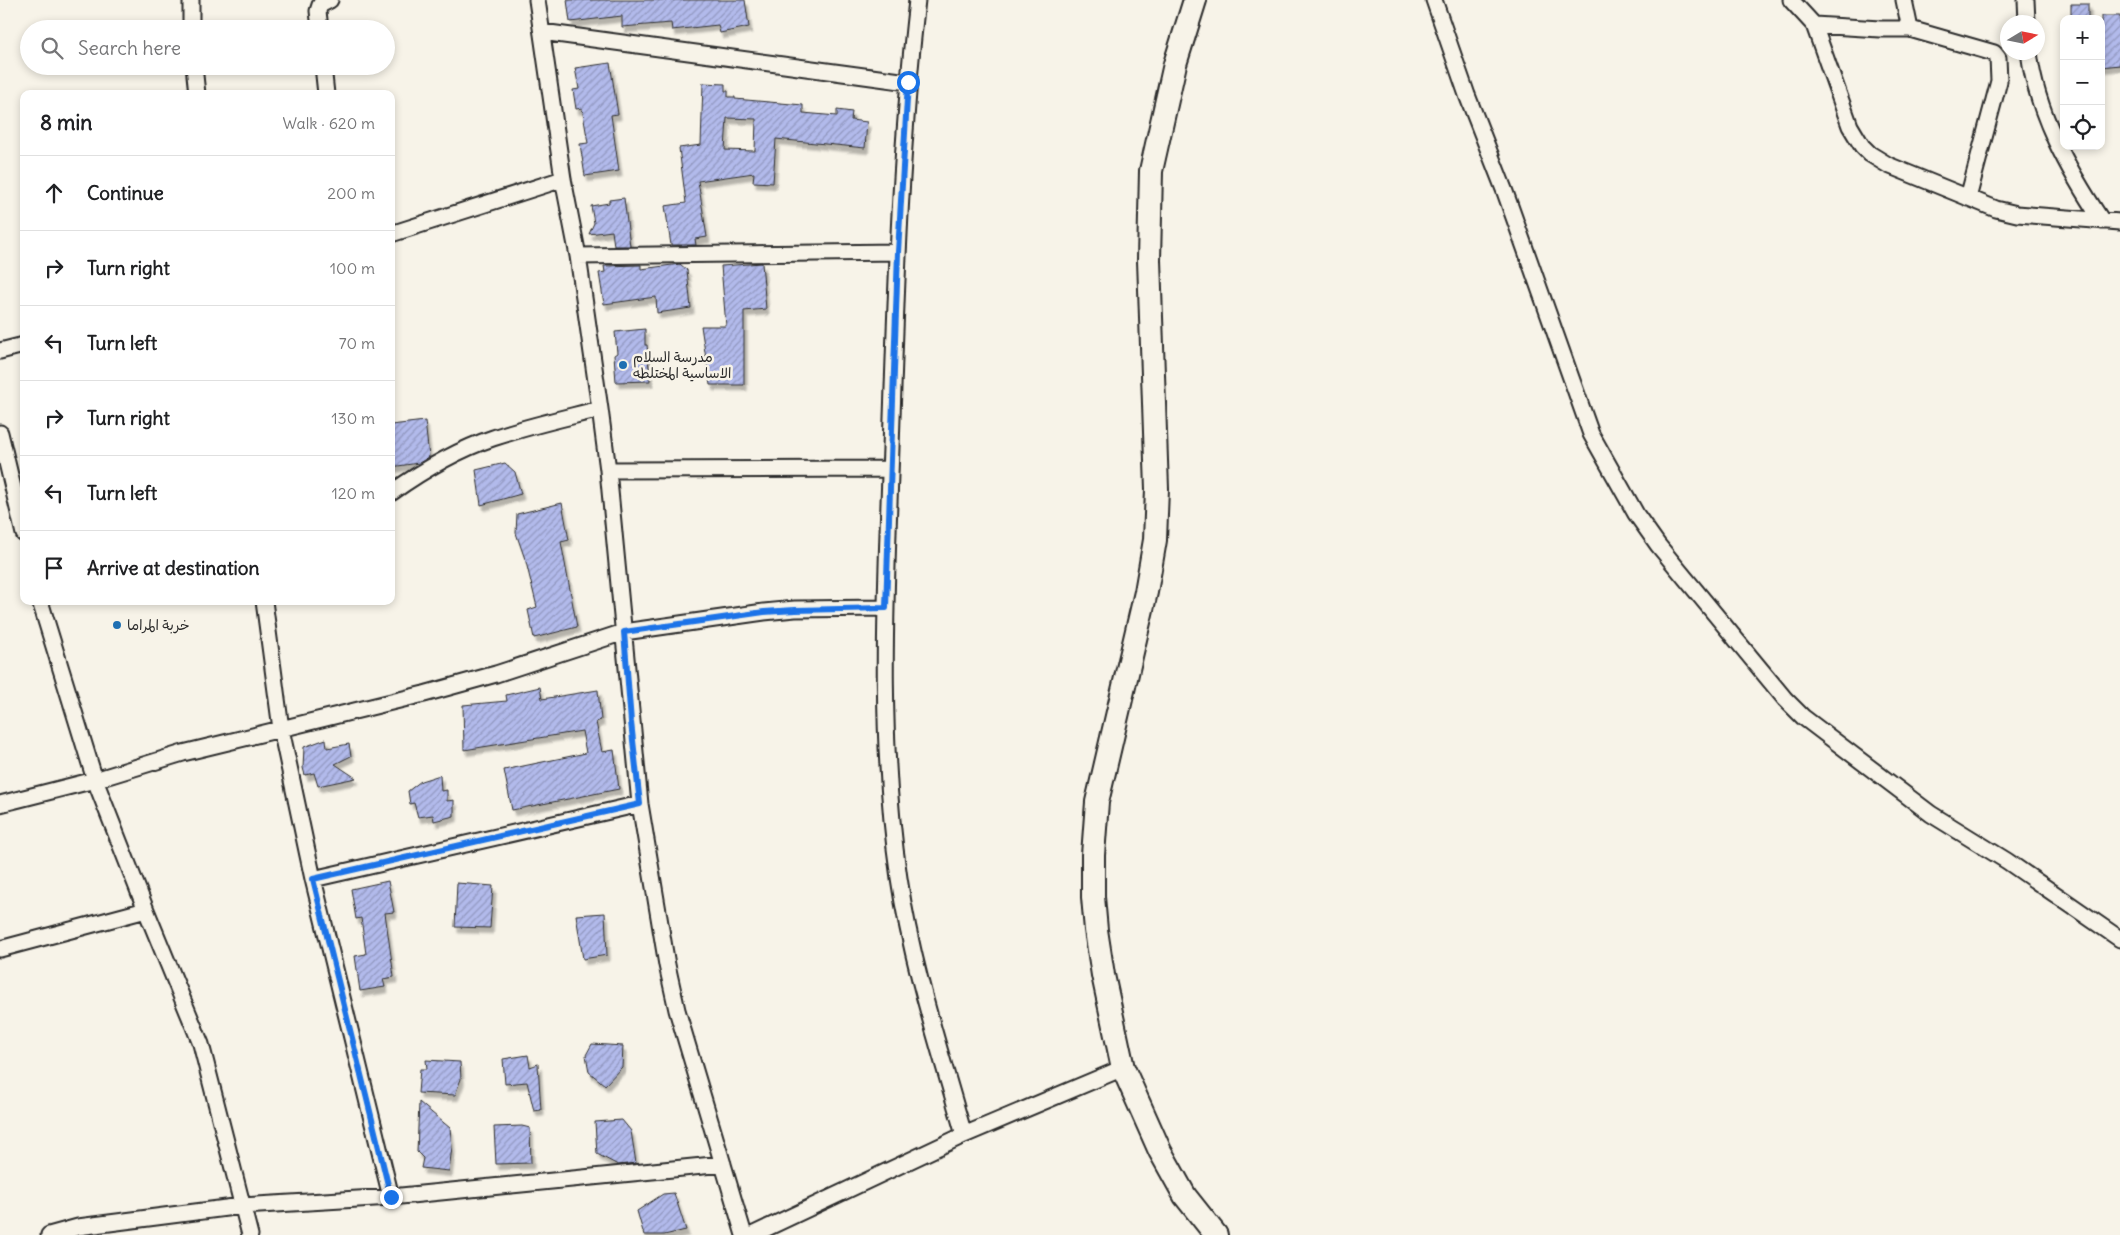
<!DOCTYPE html>
<html lang="en">
<head>
<meta charset="utf-8">
<style>
	body { margin:0; font-family:Delius,"Playpen Sans Arabic",sans-serif; background:#f6f6f6; color:#202124 }
	.controls { position:absolute; right:15px; top:15px; display:grid; overflow:hidden; border-radius:10px; box-shadow:0 2px 8px #0003 }
	.controls button { width:45px; height:45px; display:grid; place-items:center; padding:0; border:0; border-bottom:1px solid #e0e0e0; background:#fff; color:#202124; font:25px sans-serif }
	.compass { position:absolute; left:2000px; top:15px; width:45px; height:45px; border-radius:50%; background:#fff; box-shadow:0 2px 8px #0003; rotate:80deg }
	.stop { position:absolute; width:15px; height:15px; margin:-11px; border:4px solid #1a73e8; border-radius:50%; background:#fff }
	.stop.end { background:#1a73e8; border-color:#fff; box-shadow:0 1px 5px #0008 }
	.list { margin:0; padding:0; list-style:none }
	h2 { display:flex; justify-content:space-between; align-items:center; height:65px; margin:0; padding:0 20px; font-size:21px }
	h2 small { font-size:16px; font-weight:400; color:#757577 }
	.list li { display:grid; grid-template-columns:32px 1fr auto; gap:15px; align-items:center; box-sizing:border-box; height:75px; padding:0 20px; border-top:1px solid #e0e0e0 }
	.list b { display:block; font-size:19px; white-space:nowrap }
	.list em { font-size:16px; font-style:normal; color:#757577 }
	.icon { flex:none; width:28px; height:28px; fill:none; stroke:currentColor; stroke-width:2; stroke-linecap:round; stroke-linejoin:round }
	.map { position:relative; flex:none; width:2120px; height:1235px; overflow:hidden }
	.search { position:absolute; background:#fff; box-shadow:0 2px 8px #0003; left:20px; top:20px; width:375px; height:55px; display:flex; align-items:center; gap:12px; box-sizing:border-box; padding:0 18px; border-radius:28px; color:#757577; font-size:19px }
	.panel { position:absolute; background:#fff; box-shadow:0 2px 8px #0003; left:20px; top:90px; width:375px; height:515px; border-radius:10px }
	.map>svg:first-child { display:block }
</style>
</head>
<body>
<div class="map">
<svg width="2120" height="1235" viewBox="0 0 2120 1235">
	<defs>
		<pattern id="building-hatch" width="6" height="6" patternUnits="userSpaceOnUse" patternTransform="scale(1.25)"><rect width="6" height="6" fill="#b2baeb"/><path d="M-1 1l2-2M0 6l6-6M5 7l2-2" fill="none" stroke="#9197bf"/></pattern>
		<filter id="shadow"><feDropShadow dx="3" dy="5.5" stdDeviation="1" flood-color="#0004"/></filter>
	</defs>
	<rect width="100%" height="100%" fill="#f7f3e8"/>
	<filter id="ink" filterUnits="userSpaceOnUse"><feTurbulence type="fractalNoise" baseFrequency=".02" numOctaves="2"/><feDisplacementMap in="SourceGraphic" scale="10" xChannelSelector="R" yChannelSelector="G"/><feConvolveMatrix kernelMatrix="1 2 1 2 8 2 1 2 1" color-interpolation-filters="sRGB"/></filter>
	<g filter="url(#ink)">
		<!-- building -->
		<path fill="url(#building-hatch)" stroke="#2b2b2b" fill-rule="evenodd" filter="url(#shadow)" d="M567,0H745L749,27L720,33L718,25L672,30L671,23L622,27V16L570,22Z
			M2071,4H2088V19H2071Z
			M2101,16H2120V65L2101,67Z
			M610,63L618,114L611,115L619,171L585,176L580,144L588,143L582,108L576,109L573,90L579,89L575,68Z
			M703,83L725,84V91H728V97H735V99L803,105V113L837,116V110L852,112L851,120L867,122L865,148L776,139L773,183L753,182L754,173L698,181L707,237L695,239L696,245H671L665,206L686,203L679,148L701,145ZM727,118L756,119L755,151L725,150Z
			M624,198L630,246H614L612,231L589,234L594,223L591,206L609,203V200Z
			M762,263L766,309L744,311V385H710L701,326H726L721,266Z
			M680,264L687,270L691,308L657,313L656,297L604,304L599,273L605,272L604,266L641,265V269Z
			M645,329V345H647L650,381L616,382L614,355L617,353L615,332Z
			M425,421L429,457L419,463L391,467V425Z
			M505,463L515,472L521,494L481,505L476,470Z
			M562,503L569,540L561,542L577,627L534,638L528,610L537,607L526,562L516,533L517,514Z
			M540,687L542,699L598,690L601,720L596,722L602,752L614,750L619,789L512,810L504,770L586,753L582,731L464,750L463,705L507,701L506,695Z
			M326,739L327,748L349,744L351,756L335,764L356,778L318,786L314,773L305,775L303,768L304,747Z
			M440,775L441,791L447,790V801L454,800V816L434,821L433,815L418,817L414,803L410,804L408,791L421,781Z
			M388,881L394,912L385,913L394,977L383,979L385,987L360,991L355,956L366,954L361,918L356,919L351,889Z
			M457,883L493,886L490,928L455,927Z
			M605,913L607,955L583,959L576,915Z
			M592,1044L623,1046L622,1067L605,1085L589,1072L586,1055Z
			M528,1055L530,1067L538,1064L541,1110L534,1111L527,1082L505,1084L503,1059Z
			M426,1060L460,1062L461,1079L455,1095L418,1093L420,1069H427Z
			M419,1102L450,1128L452,1147L449,1171L421,1168L423,1158L417,1152Z
			M622,1120L631,1131L636,1163L618,1165L597,1154L595,1122Z
			M522,1126L530,1128L531,1163L496,1164L494,1127Z
			M674,1193L686,1230L664,1235H644L637,1211L663,1194Z"/>
		<g fill="none" stroke-linecap="round" stroke-linejoin="round">
			<defs>
				<path id="street" d="M191,0V29
					M537,0L563,179L578,256L600,409L608,470L640,804L667,965L677,1010L744,1235
					M917,0C900,149 896,298 891,448C886,589 878,738 899,878C912,966 940,1050 964,1135
					M1434,0L1467,95L1505,192L1591,434L1636,514L1658,545L1785,699L1803,717L1931,814L2007,861L2120,939
					M1791,0L1814,25L1850,126L1862,146L1870,154L1888,165L1996,209L2017,214L2120,222
					M1904,0L1910,29
					M2026,0L2027,22
					M1814,25L1880,29H1910L1994,53L1998,58L1999,81L1968,198
					M320,29L318,11L320,5L330,0
					M542,32L908,82
					M2029,52C2036,113 2069,171 2102,221
					M194,66L197,94
					M323,66L326,94
					M391,234L563,179
					M578,256L898,252
					M0,351L24,345
					M0,433L24,534
					M608,470L890,469
					M391,493C422,471 457,450 493,438C528,426 565,418 600,409
					M40,601L95,780L146,910L201,1044L250,1235
					M264,601L281,729L313,879L391,1197
					M0,804L95,780L183,753L424,694L496,674L624,632L764,612L795,609L886,608
					M313,879L640,804
					M0,949L146,910
					M49,1235L78,1227L242,1206L391,1197L723,1164
					M752,1235L964,1135L1123,1068"/>
				<path id="secondary" d="M1195,0L1175,64L1151,171L1149,260L1157,489L1155,540L1146,592L1097,802L1093,855V897L1096,930L1103,975L1123,1068L1160,1151L1185,1196L1216,1235"/>
			</defs>
			<!-- street casing -->
			<use href="#street" stroke="#2b2b2b" stroke-width="19"/>
			<!-- secondary casing -->
			<use href="#secondary" stroke="#2b2b2b" stroke-width="26"/>
			<!-- street -->
			<use href="#street" stroke="#f7f3e8" stroke-width="15"/>
			<!-- secondary -->
			<use href="#secondary" stroke="#f7f3e8" stroke-width="22"/>
		</g>
	</g>
	<g fill="none" stroke-linecap="round" stroke-linejoin="round" filter="url(#ink)">
		<!-- route -->
		<path stroke="#1a73e8" stroke-width="6" d="M391,1197L313,879L640,804L631,722L624,632L764,612L795,610L886,608L898,252L908,82"/>
	</g>
	<!-- markers -->
	<g fill="#1f6fb2" stroke="#f7f3e8" stroke-width="2">
		<circle cx="623" cy="365" r="5"/>
		<circle cx="117" cy="625" r="5"/>
	</g>
	<g text-anchor="middle" stroke-width="5" stroke-linejoin="round" paint-order="stroke">
		<!-- poi labels -->
		<g font-size="14" fill="#2b2b2b" stroke="#f7f3e8" text-anchor="start">
			<text x="633" y="362">مدرسة السلام<tspan x="633" dy="16">الاساسية المختلطه</tspan></text>
			<text x="127" y="630">خربة المراما</text>
		</g>
	</g>
</svg>
<div class="controls">
<button>+</button>
<button>−</button>
<button><svg class="icon" aria-label="locate" viewBox="0 0 24 24"><circle cx="12" cy="12" r="6"/><path d="M12 2v4M12 18v4M2 12h4M18 12h4"/></svg></button>
</div>
<svg class="compass" viewBox="-18 -18 36 36"><path d="M0-13l5 13h-10z" fill="#e53935"/><path d="M0 13l5-13h-10z" fill="#757577"/></svg>
<div class="stop" style="left:908px;top:82px"></div>
<div class="stop end" style="left:391px;top:1197px"></div>
<div class="search"><svg class="icon" aria-label="search" viewBox="0 0 24 24"><circle cx="10" cy="10" r="6"/><path d="M15 15l6 6"/></svg>Search here</div>
<section class="panel">
<h2>8 min<small>Walk · 620 m</small></h2>
<ul class="list">
<li><svg class="icon" aria-label="ahead" viewBox="0 0 24 24"><path d="M12 20V5M6 11l6-6 6 6"/></svg><div><b>Continue</b></div><em>200 m</em></li>
<li><svg class="icon" aria-label="right" viewBox="0 0 24 24"><path d="M7 20v-9h11M14 6l5 5-5 5"/></svg><div><b>Turn right</b></div><em>100 m</em></li>
<li><svg class="icon" aria-label="left" viewBox="0 0 24 24"><path d="M17 20v-9H6M10 6l-5 5 5 5"/></svg><div><b>Turn left</b></div><em>70 m</em></li>
<li><svg class="icon" aria-label="right" viewBox="0 0 24 24"><path d="M7 20v-9h11M14 6l5 5-5 5"/></svg><div><b>Turn right</b></div><em>130 m</em></li>
<li><svg class="icon" aria-label="left" viewBox="0 0 24 24"><path d="M17 20v-9H6M10 6l-5 5 5 5"/></svg><div><b>Turn left</b></div><em>120 m</em></li>
<li><svg class="icon" aria-label="arrive" viewBox="0 0 24 24"><path d="M6 21V4h12l-3 4 3 4H6"/></svg><div><b>Arrive at destination</b></div></li>
</ul>
</section>
</div>
</body>
</html>
